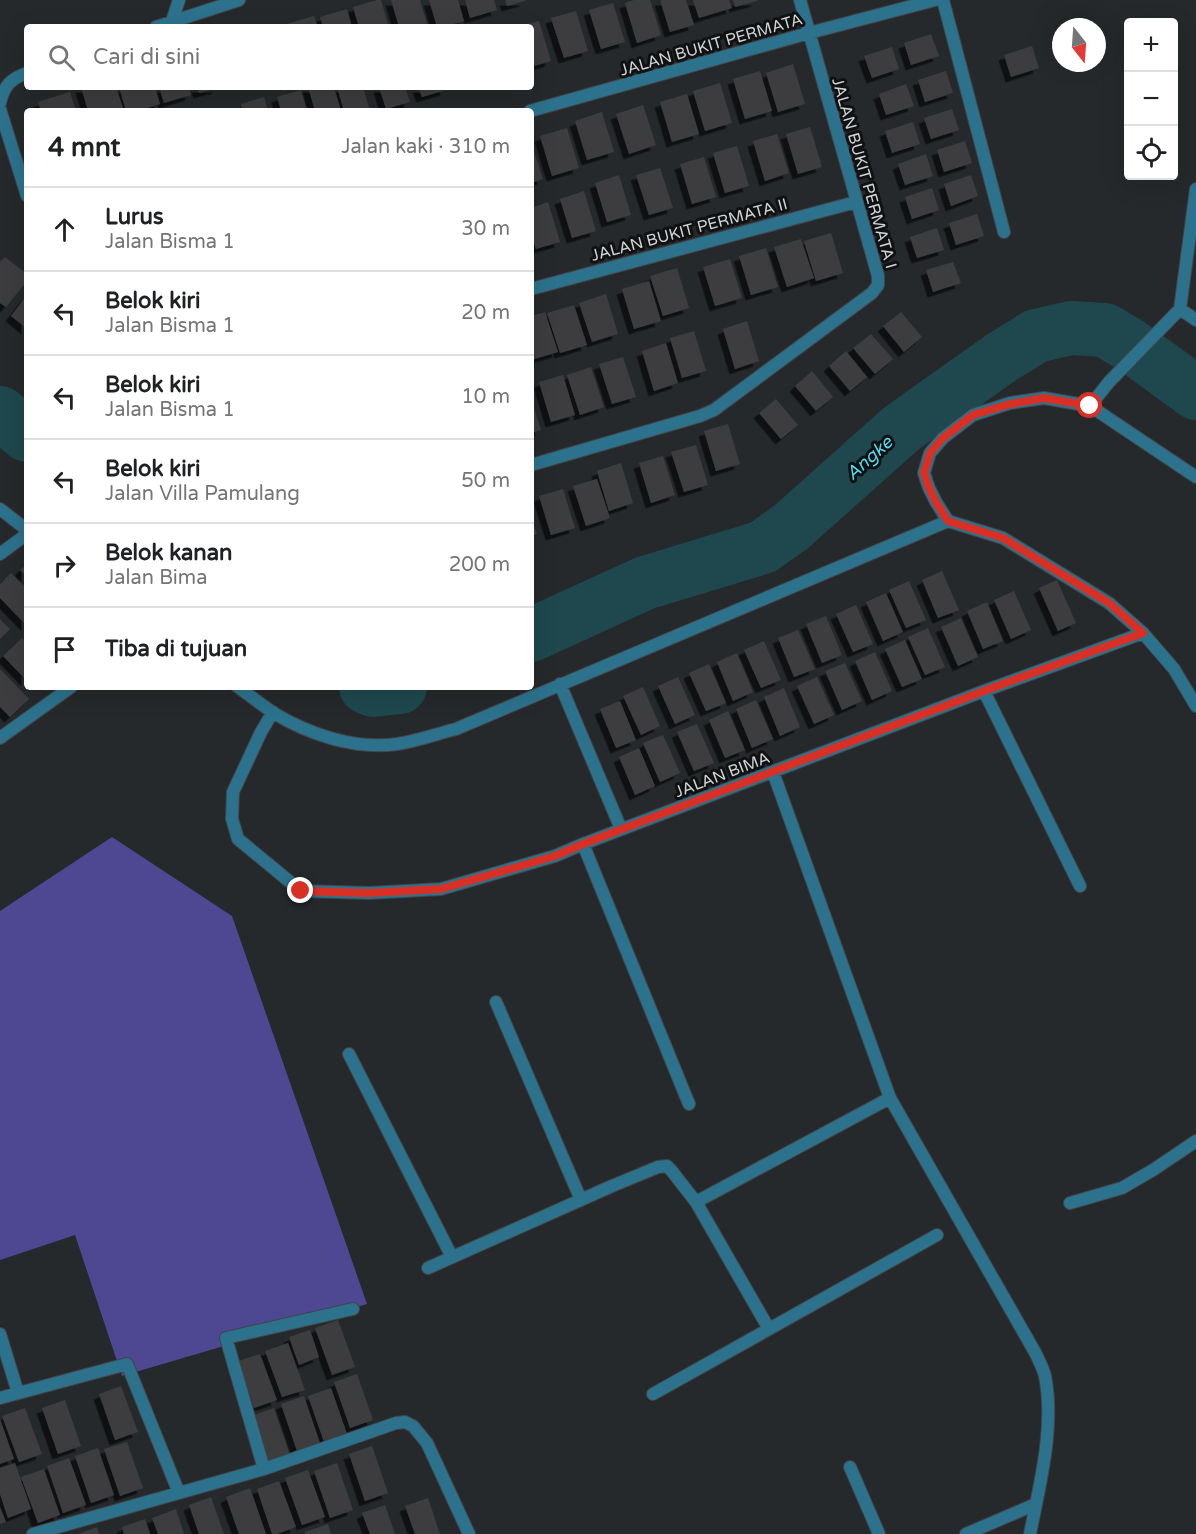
<!DOCTYPE html>
<html lang="id">
<head>
<meta charset="utf-8">
<style>
	body { margin:0; font-family:"Varela Round",sans-serif; background:#f6f6f6; color:#202124 }
	.controls { position:absolute; right:18px; top:18px; display:grid; overflow:hidden; border-radius:6px; box-shadow:0 6px 24px #0002 }
	.controls button { width:54px; height:54px; display:grid; place-items:center; padding:0; border:0; border-bottom:2px solid #e0e0e0; background:#fff; color:#202124; font:30px sans-serif }
	.compass { position:absolute; left:1052px; top:18px; width:54px; height:54px; border-radius:50%; background:#fff; box-shadow:0 6px 24px #0002; rotate:163deg }
	.stop { position:absolute; width:18px; height:18px; margin:-14px; border:4px solid #d93025; border-radius:50%; background:#fff }
	.stop.end { background:#d93025; border-color:#fff; box-shadow:0 2px 6px #0008 }
	.list { margin:0; padding:0; list-style:none }
	h2 { display:flex; justify-content:space-between; align-items:center; height:78px; margin:0; padding:0 24px; font-size:26px }
	h2 small { font-size:20px; font-weight:400; color:#757577 }
	.list li { display:grid; grid-template-columns:39px 1fr auto; gap:18px; align-items:center; box-sizing:border-box; height:84px; padding:0 24px; border-top:2px solid #e0e0e0 }
	.list b { display:block; font-size:22px; white-space:nowrap }
	.list p { margin:0; font-size:20px; white-space:nowrap; color:#757577 }
	.list em { font-size:20px; font-style:normal; color:#757577 }
	.icon { flex:none; width:33px; height:33px; fill:none; stroke:currentColor; stroke-width:2; stroke-linecap:round; stroke-linejoin:round }
	.map { position:relative; flex:none; width:1196px; height:1534px; overflow:hidden }
	.search { position:absolute; background:#fff; box-shadow:0 6px 24px #0002; left:24px; top:24px; width:510px; height:66px; display:flex; align-items:center; gap:15px; box-sizing:border-box; padding:0 21px; border-radius:6px; color:#757577; font-size:22px }
	.panel { position:absolute; background:#fff; box-shadow:0 6px 24px #0002; left:24px; top:108px; width:510px; height:582px; border-radius:6px }
	.map>svg:first-child { display:block }
</style>
</head>
<body>
<div class="map">
<svg width="1196" height="1534" viewBox="0 0 1196 1534">
	<defs>
		<filter id="shadow"><feDropShadow dx="-5.5" dy="5.5" stdDeviation="0" flood-color="#0009"/></filter>
	</defs>
	<rect width="100%" height="100%" fill="#26292b"/>
	<!-- forest -->
	<path fill="#4e4792" d="M112,837L232,916L367,1304L122,1376L75,1235L0,1260V911Z"/>
	<g fill="none" stroke-linecap="round" stroke-linejoin="round">
		<!-- river -->
		<path stroke="#1e484e" stroke-width="54" d="M0,413L27,435
			M531,635L645,583L763,547L791,527L902,428L1002,357L1036,336L1071,328L1105,330L1130,345L1196,393
			M366,687L373,690L400,687"/>
	</g>
	<!-- building -->
	<path fill="#3c3d40" filter="url(#shadow)" d="M377,0H381L389,27H359L353,7Z
		M391,0H420L428,27H399Z
		M429,0H458L464,21L444,27H437Z
		M465,0H494L497,10L470,18Z
		M505,0H525V1L507,6Z
		M634,0H650L661,35L637,43L625,3Z
		M660,0H686L694,25L670,32Z
		M693,0H729L732,8L699,18Z
		M733,0H757V1L735,7Z
		M613,3L625,42L601,49L589,10Z
		M347,9L352,27H323L320,17Z
		M576,11L588,51L564,58L551,18Z
		M314,16L318,27H288L287,24Z
		M539,21L551,61L531,67V27L521,26Z
		M931,34L939,56L911,65L904,43Z
		M1032,46L1039,68L1011,77L1004,55Z
		M892,47L899,69L872,78L864,56Z
		M793,64L805,104L778,112L766,73Z
		M760,71L772,111L745,119L733,79Z
		M946,71L953,93L925,102L918,80Z
		M720,83L732,123L705,131L693,91Z
		M906,84L914,106L886,115L879,94Z
		M81,87H116L124,111H88Z
		M119,87H155L160,104L138,111H126Z
		M159,87H189L191,95L164,103Z
		M197,87H218V88L199,93Z
		M308,87H334L341,111H315Z
		M337,87H363L370,111H344Z
		M379,87H405L410,102L386,109Z
		M418,87H445L446,90L422,97Z
		M301,90L307,111H281L277,97Z
		M70,92L76,111H41L38,102Z
		M687,94L699,134L672,142L660,102Z
		M264,97L268,111H243L241,104Z
		M643,105L656,145L629,154L616,114Z
		M952,109L959,130L931,139L924,118Z
		M602,112L614,152L587,160L575,121Z
		M913,122L920,144L892,153L885,131Z
		M810,127L822,167L798,174L786,134Z
		M567,128L579,168L552,176L540,136Z
		M777,134L789,173L765,181L753,141Z
		M965,141L972,163L944,172L937,150Z
		M531,143L543,179L531,183Z
		M737,146L749,186L725,193L713,153Z
		M926,154L933,176L905,185L898,164Z
		M704,157L716,197L692,204L680,164Z
		M660,168L673,208L649,215L636,175Z
		M619,175L631,215L607,222L595,183Z
		M971,175L978,196L951,206L944,184Z
		M932,188L939,210L912,219L905,197Z
		M584,191L596,231L572,238L560,199Z
		M548,202L560,242L536,249L531,234V208Z
		M977,214L984,236L956,245L949,223Z
		M937,228L944,250L917,258L910,237Z
		M831,233L843,273L816,281L804,241Z
		M801,239L814,278L787,287L774,247Z
		M766,248L778,287L751,295L739,256Z
		M5,257L27,274V281L6,307L0,303V262Z
		M730,259L742,298L715,306L703,267Z
		M953,262L961,283L933,292L926,270Z
		M677,268L689,308L663,316L650,276Z
		M649,281L661,321L634,329L622,289Z
		M606,294L618,334L592,342L579,303Z
		M27,295V329L11,316Z
		M574,305L587,345L560,353L547,313Z
		M545,312L558,352L531,360V316Z
		M901,312L922,337L904,352L883,326Z
		M747,321L759,361L735,369L723,329Z
		M694,331L706,371L682,378L670,338Z
		M871,334L893,359L875,374L853,348Z
		M666,343L678,383L654,391L642,351Z
		M846,351L867,377L850,391L829,366Z
		M623,357L636,397L612,404L599,364Z
		M591,367L604,407L580,415L567,375Z
		M812,371L833,397L816,411L795,386Z
		M563,375L575,415L551,422L539,382Z
		M531,399L541,430L531,433Z
		M776,399L798,425L781,439L759,413Z
		M728,424L740,464L716,471L704,431Z
		M696,445L708,485L684,492L671,452Z
		M663,456L675,495L651,503L639,463Z
		M621,463L633,503L609,511L597,471Z
		M597,479L610,518L586,526L573,486Z
		M563,489L575,528L551,535L539,496Z
		M531,518L537,534L531,536Z
		M27,564V577L20,570Z
		M942,571L959,610L938,618L922,580Z
		M11,573L27,589V626L0,598V584Z
		M1057,580L1076,623L1058,631L1039,588Z
		M909,581L926,620L906,628L889,590Z
		M1014,591L1031,630L1011,639L994,600Z
		M886,593L903,632L883,641L866,602Z
		M987,602L1003,641L983,649L967,611Z
		M856,605L873,644L853,652L836,614Z
		M826,616L842,655L822,663L806,624Z
		M961,618L978,657L958,666L941,627Z
		M0,619L10,629L0,639Z
		M928,628L945,667L925,675L908,637Z
		M798,630L815,669L794,677L778,638Z
		M22,638L27,643V681L3,656Z
		M905,640L922,679L902,687L885,649Z
		M764,641L781,680L761,688L744,650Z
		M875,652L892,691L872,700L855,661Z
		M737,653L753,692L733,701L717,662Z
		M845,663L862,701L842,710L825,671Z
		M709,664L726,703L706,711L689,673Z
		M0,669L29,699L10,717L0,707Z
		M678,677L695,715L675,724L658,686Z
		M817,677L834,715L814,724L797,686Z
		M643,687L660,726L641,735L623,696Z
		M784,688L800,727L780,736L764,697Z
		M756,700L773,739L752,748L736,709Z
		M620,701L636,740L616,748L600,709Z
		M728,711L745,750L725,758L709,720Z
		M697,724L714,763L694,771L677,732Z
		M663,735L680,773L660,782L643,743Z
		M639,748L655,786L635,795L619,757Z
		M338,1320L355,1367L332,1375L315,1328Z
		M310,1330L319,1357L299,1365L289,1337Z
		M288,1343L305,1390L282,1397L265,1351Z
		M260,1354L277,1400L254,1408L238,1361Z
		M357,1374L373,1420L350,1428L334,1382Z
		M121,1386L138,1432L115,1440L99,1394Z
		M331,1388L347,1434L324,1442L308,1396Z
		M304,1396L320,1443L297,1451L281,1404Z
		M65,1400L81,1446L58,1454L42,1408Z
		M25,1408L42,1454L19,1462L2,1416Z
		M274,1408L290,1455L268,1463L251,1416Z
		M0,1419L14,1459L0,1464Z
		M127,1442L143,1488L120,1496L104,1449Z
		M372,1446L388,1493L365,1501L349,1454Z
		M98,1448L114,1495L91,1503L75,1456Z
		M69,1458L86,1505L63,1513L47,1466Z
		M15,1463L31,1509L8,1518L0,1494V1468Z
		M337,1463L353,1510L330,1518L314,1471Z
		M44,1469L60,1515L38,1523L21,1477Z
		M308,1470L325,1517L302,1525L285,1478Z
		M279,1481L296,1527L277,1534H272L257,1489Z
		M250,1488L266,1534H239L226,1497Z
		M211,1497L224,1534H199L189,1505Z
		M428,1498L440,1534H415L405,1506Z
		M385,1505L395,1534H370L362,1513Z
		M0,1507L6,1522L0,1524Z
		M176,1509L184,1534H158L152,1518Z
		M145,1519L150,1534H124L122,1527Z
		M328,1524L331,1534H305V1532Z
		M97,1527L99,1534H78Z"/>
	<g fill="none" stroke-linecap="round" stroke-linejoin="round">
		<defs>
			<path id="minor" d="M943,0L1004,232
				M172,21L179,0
				M156,27L239,0
				M0,103C4,86 10,79 27,73
				M0,109L27,196
				M530,111L809,33L935,0
				M531,289L856,202
				M1180,309L1196,320
				M1090,406L1109,382L1180,309L1196,189
				M531,465L700,416L714,410L872,293L878,285V276L800,0
				M0,509L27,530
				M948,521L936,502L929,488L924,473L930,453L943,438L973,415L1010,403L1044,398L1090,406L1196,477
				M948,521L1003,538L1109,603L1143,633L1174,669L1196,706
				M0,554L27,534
				M560,684L621,829
				M238,687C249,695 261,704 272,712C308,734 354,750 397,744C417,741 436,734 456,729L948,521
				M984,691L1080,886
				M273,712L261,732L233,792L232,819L238,839L301,891L369,893L441,889L555,856L583,844L984,691L1143,633
				M0,738L71,687
				M773,772L890,1098L1036,1354C1039,1361 1043,1368 1045,1376C1055,1427 1040,1483 1030,1534
				M583,844L689,1104
				M496,1002L581,1200
				M349,1054L452,1257
				M696,1202L769,1329
				M1070,1203L1122,1188L1153,1170L1196,1141
				M428,1268L612,1186L658,1167L667,1166L671,1170L696,1202L890,1098
				M0,1334L18,1393
				M653,1394L937,1235
				M0,1398L127,1364L179,1493
				M850,1467L879,1534
				M264,1469L226,1338L353,1309
				M33,1534L264,1469L396,1423L405,1422L413,1426L427,1443L469,1534
				M966,1534L1036,1504"/>
		</defs>
		<!-- minor casing -->
		<use href="#minor" stroke="#424446" stroke-width="14"/>
		<!-- minor -->
		<use href="#minor" stroke="#2c728d" stroke-width="12"/>
	</g>
	<g fill="none" stroke-linecap="round" stroke-linejoin="round">
		<!-- route -->
		<path stroke="#d93025" stroke-width="8" d="M301,891L369,893L441,889L555,856L583,844L984,691L1143,633L1109,603L1003,538L948,521L936,502L929,488L924,473L930,453L943,438L973,415L1010,404L1044,398L1090,406"/>
	</g>
	<g text-anchor="middle" stroke-width="6" stroke-linejoin="round" paint-order="stroke">
		<!-- street labels -->
		<g font-size="16" fill="#d2d4d6" stroke="#101112">
			<text transform="translate(711 44) rotate(-16)" y="6">JALAN BUKIT PERMATA</text>
			<text transform="translate(865 173) rotate(74)" y="6">JALAN BUKIT PERMATA I</text>
			<text transform="translate(689 229) rotate(-15)" y="6">JALAN BUKIT PERMATA II</text>
			<text transform="translate(722 774) rotate(-21)" y="6">JALAN BIMA</text>
		</g>
		<!-- water labels -->
		<g font-size="18" font-style="italic" fill="#52dcef" stroke="#101112">
			<text transform="translate(869 458) rotate(-42)" y="6">Angke</text>
		</g>
	</g>
</svg>
<div class="controls">
<button>+</button>
<button>−</button>
<button><svg class="icon" aria-label="locate" viewBox="0 0 24 24"><circle cx="12" cy="12" r="6"/><path d="M12 2v4M12 18v4M2 12h4M18 12h4"/></svg></button>
</div>
<svg class="compass" viewBox="-18 -18 36 36"><path d="M0-13l5 13h-10z" fill="#e53935"/><path d="M0 13l5-13h-10z" fill="#757577"/></svg>
<div class="stop" style="left:1090px;top:406px"></div>
<div class="stop end" style="left:301px;top:891px"></div>
<div class="search"><svg class="icon" aria-label="search" viewBox="0 0 24 24"><circle cx="10" cy="10" r="6"/><path d="M15 15l6 6"/></svg>Cari di sini</div>
<section class="panel">
<h2>4 mnt<small>Jalan kaki · 310 m</small></h2>
<ul class="list">
<li><svg class="icon" aria-label="ahead" viewBox="0 0 24 24"><path d="M12 20V5M6 11l6-6 6 6"/></svg><div><b>Lurus</b><p>Jalan Bisma 1</p></div><em>30 m</em></li>
<li><svg class="icon" aria-label="left" viewBox="0 0 24 24"><path d="M17 20v-9H6M10 6l-5 5 5 5"/></svg><div><b>Belok kiri</b><p>Jalan Bisma 1</p></div><em>20 m</em></li>
<li><svg class="icon" aria-label="left" viewBox="0 0 24 24"><path d="M17 20v-9H6M10 6l-5 5 5 5"/></svg><div><b>Belok kiri</b><p>Jalan Bisma 1</p></div><em>10 m</em></li>
<li><svg class="icon" aria-label="left" viewBox="0 0 24 24"><path d="M17 20v-9H6M10 6l-5 5 5 5"/></svg><div><b>Belok kiri</b><p>Jalan Villa Pamulang</p></div><em>50 m</em></li>
<li><svg class="icon" aria-label="right" viewBox="0 0 24 24"><path d="M7 20v-9h11M14 6l5 5-5 5"/></svg><div><b>Belok kanan</b><p>Jalan Bima</p></div><em>200 m</em></li>
<li><svg class="icon" aria-label="arrive" viewBox="0 0 24 24"><path d="M6 21V4h12l-3 4 3 4H6"/></svg><div><b>Tiba di tujuan</b></div></li>
</ul>
</section>
</div>
</body>
</html>
